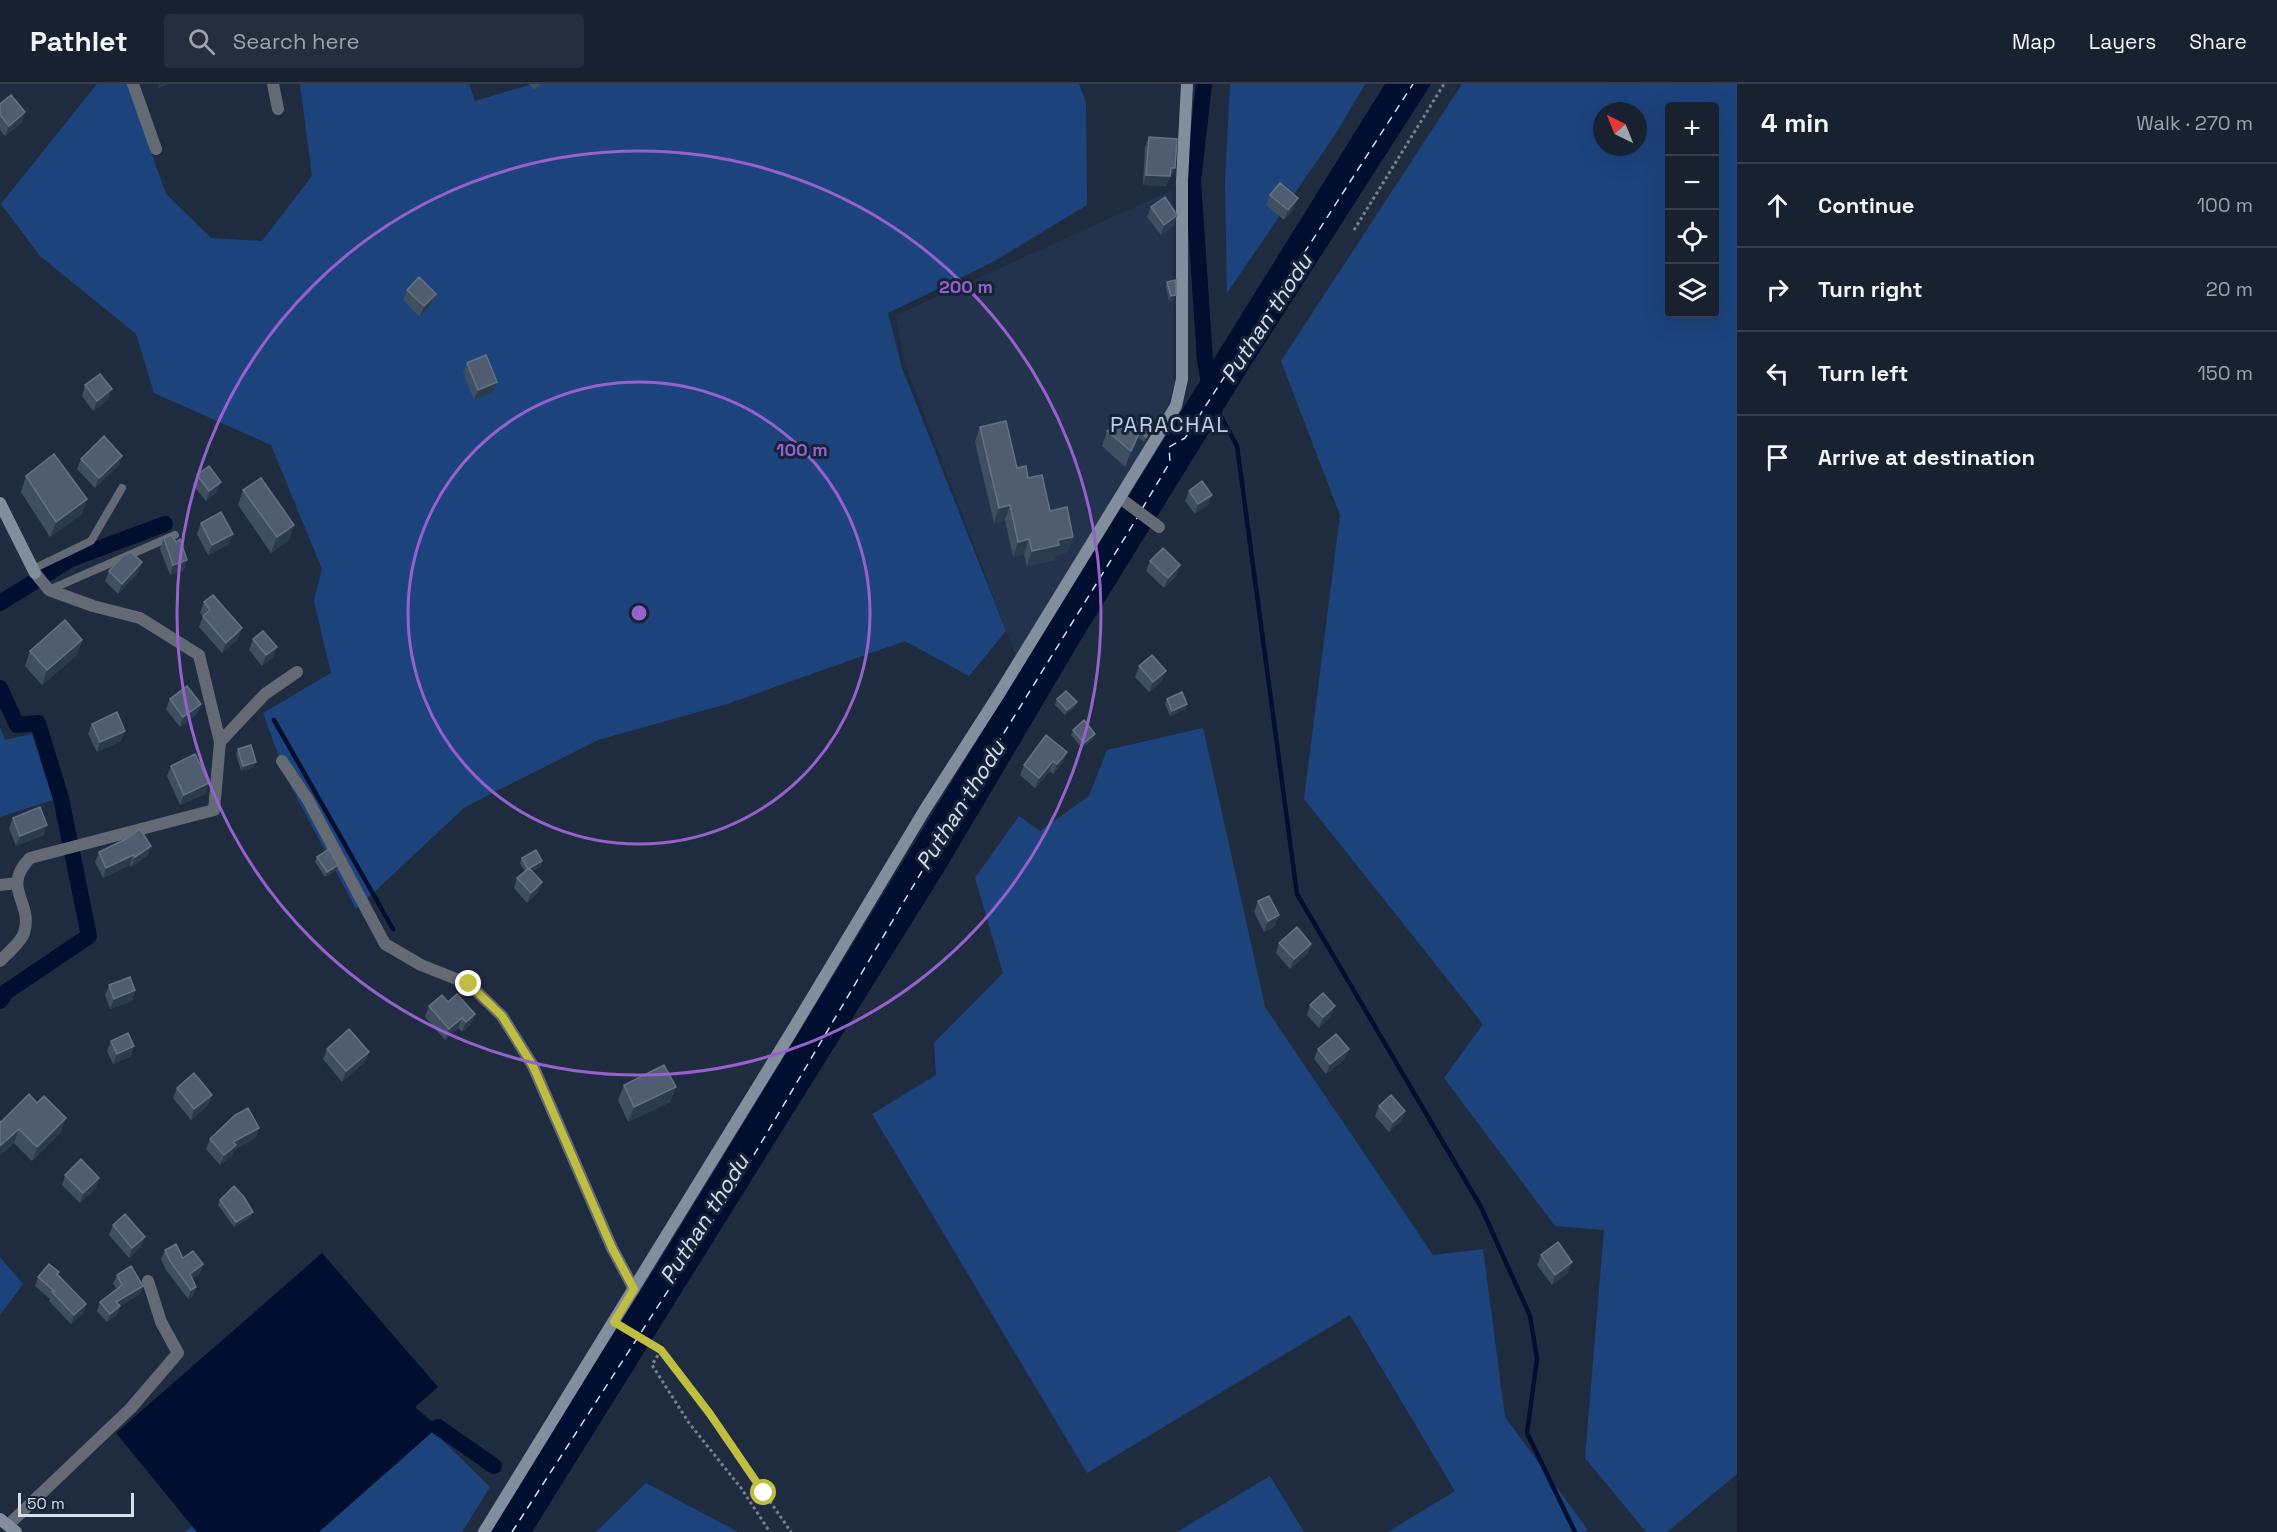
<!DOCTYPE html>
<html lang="en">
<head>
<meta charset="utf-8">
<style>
	body { margin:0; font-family:"Space Grotesk",sans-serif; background:#242e3c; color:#f1f3f6 }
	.controls { position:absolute; right:18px; top:18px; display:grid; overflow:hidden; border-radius:6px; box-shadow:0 6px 24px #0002 }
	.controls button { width:54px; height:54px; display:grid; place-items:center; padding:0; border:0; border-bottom:2px solid #363e4c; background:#172130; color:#f1f3f6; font:30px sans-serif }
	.compass { position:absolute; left:1593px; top:18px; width:54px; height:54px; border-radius:50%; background:#172130; box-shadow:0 6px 24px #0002; rotate:317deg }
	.scale { position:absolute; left:18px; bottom:15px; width:116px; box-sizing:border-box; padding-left:6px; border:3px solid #d5deeb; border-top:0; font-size:16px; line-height:21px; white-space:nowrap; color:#d5deeb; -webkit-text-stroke:4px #162235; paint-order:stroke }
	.stop { position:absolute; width:18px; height:18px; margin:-14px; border:4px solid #bfbe41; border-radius:50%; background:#fff }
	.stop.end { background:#bfbe41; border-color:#fff; box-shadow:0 2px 6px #0008 }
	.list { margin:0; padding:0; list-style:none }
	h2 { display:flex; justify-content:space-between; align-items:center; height:78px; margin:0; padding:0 24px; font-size:26px }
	h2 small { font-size:20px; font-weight:400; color:#9ea3ab }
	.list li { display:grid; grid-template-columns:39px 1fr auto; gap:18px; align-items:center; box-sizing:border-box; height:84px; padding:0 24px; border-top:2px solid #363e4c }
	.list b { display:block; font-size:22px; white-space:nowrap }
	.list em { font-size:20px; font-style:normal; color:#9ea3ab }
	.icon { flex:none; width:33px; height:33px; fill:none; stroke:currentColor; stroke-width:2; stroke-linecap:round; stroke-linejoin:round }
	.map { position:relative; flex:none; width:1737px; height:1448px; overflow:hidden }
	header { display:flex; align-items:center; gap:36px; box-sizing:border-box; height:84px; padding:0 30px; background:#172130; border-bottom:2px solid #363e4c }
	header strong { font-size:28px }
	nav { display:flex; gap:33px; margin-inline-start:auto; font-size:21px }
	.search { width:420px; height:54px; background:#242e3c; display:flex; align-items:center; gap:15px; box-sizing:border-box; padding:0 21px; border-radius:6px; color:#9ea3ab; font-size:22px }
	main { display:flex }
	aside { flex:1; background:#172130 }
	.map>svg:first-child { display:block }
</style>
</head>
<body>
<header>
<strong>Pathlet</strong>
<div class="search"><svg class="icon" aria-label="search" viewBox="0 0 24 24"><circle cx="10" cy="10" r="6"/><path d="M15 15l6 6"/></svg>Search here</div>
<nav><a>Map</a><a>Layers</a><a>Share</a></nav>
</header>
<main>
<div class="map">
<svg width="1737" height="1448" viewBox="0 0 1737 1448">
	<rect width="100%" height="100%" fill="#1f2c40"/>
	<!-- built -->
	<path fill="#23334d" d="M1172,106L1174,300L1170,320L1016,572L906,282L895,232Z"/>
	<!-- green -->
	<path fill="#1d437d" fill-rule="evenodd" d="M97,0H127L166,110L211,154L262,157L312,92L300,0H469L475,17L532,0H1079L1086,19L1087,121L993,178L888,229L902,284L1006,547L969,592L905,557L727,620L598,656L465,723L356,825L287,695L263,629L331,589L314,517L322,485L271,361L154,309L136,250L40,172L1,120Z
		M1230,0H1365L1338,46L1227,209L1225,99Z
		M1462,0H1737V1390L1667,1448H1646L1585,1374L1604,1146L1555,1142L1444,994L1483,940L1304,715L1340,431L1281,277ZM1670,22H1714V230H1670ZM1602,27H1638V63H1602Z
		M0,643L5,656L32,650L53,716L0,733Z
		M1203,644L1265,923L1433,1171L1483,1165L1505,1333L1588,1446L1585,1448H1388L1455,1407L1350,1231L1087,1389L872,1030L936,991L934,959L1003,889L975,794L1019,732L1040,747L1089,712L1107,666Z
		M0,1173L23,1200L0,1231Z
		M375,1290L490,1403L462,1448H185Z
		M1270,1392L1304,1448H1177Z
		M646,1399L738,1448H596Z"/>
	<!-- water -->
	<path fill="#000e2f" d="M1385,0H1431L1249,284L1082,554L946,784L532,1448H488L655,1184L1009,604Z
		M322,1169L438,1303L415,1323L438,1343L319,1448H197L116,1349Z"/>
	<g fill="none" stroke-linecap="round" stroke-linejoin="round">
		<!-- stream -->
		<path stroke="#000e2f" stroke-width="4.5" d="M1218,327L1237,362L1297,810L1481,1123L1530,1232L1537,1275L1527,1349L1575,1448
			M274,636L393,845"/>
		<!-- canal -->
		<path stroke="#000e2f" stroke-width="16" d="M1204,0L1193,97L1205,276L1211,310
			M0,519L71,475L165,440
			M0,604L17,641L38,639L61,714L89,852L6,908L0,917
			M438,1343L494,1382"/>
		<!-- ferry -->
		<path stroke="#d3e0f3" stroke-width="1.5" stroke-dasharray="8 6" stroke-linecap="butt" d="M1142,425L1170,378L1169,363L1185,354L1413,0
			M512,1448L735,1103L999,657L1137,434"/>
		<!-- path -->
		<path stroke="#758091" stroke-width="3" stroke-dasharray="3 3" stroke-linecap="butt" d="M1354,146L1444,0
			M625,1245L661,1266L710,1330L791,1448
			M661,1266L652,1281L689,1339L741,1404L770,1448"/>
		<!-- lane -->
		<path stroke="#636a74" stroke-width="8" d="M33,485L91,457L122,404
			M49,506L175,451"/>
		<!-- street -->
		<path stroke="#636a74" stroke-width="12" d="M133,0L156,65
			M273,0L278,25
			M1120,414L1159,443
			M220,658L265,610L297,588
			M282,677L308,716L385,860L421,881L469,900L502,932L533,982L612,1164L634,1205
			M0,801L17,799
			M0,877C7,870 21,858 24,849C34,818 0,805 30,774L214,726L220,658L199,571L140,534L93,522L49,506L35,489
			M8,1441L131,1324L178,1269L161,1238L148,1197"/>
		<!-- secondary -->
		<path stroke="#828d9d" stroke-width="12" d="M0,419L35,489
			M0,1435L16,1448
			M484,1448L792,947L924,727L999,610L1176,322L1182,295V97L1187,0"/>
	</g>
	<!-- wall -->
	<path fill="#404e62" d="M529,0H540L534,6Z
		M0,20L22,38L5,52L0,46Z
		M1149,53L1175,84L1171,94H1169L1166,102L1143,101L1145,63Z
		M1270,111L1294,124L1284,136L1266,121Z
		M1151,123L1177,131L1174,141L1161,151L1147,133Z
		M1167,198L1174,216L1169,217L1166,203Z
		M407,206L436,210L432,220L420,233L403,216Z
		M467,279L497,298L493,308L474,316L463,289Z
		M85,301L108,316L93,327L82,312Z
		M1142,341H1153L1151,346L1144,358L1138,353L1125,383L1102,362L1107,347Z
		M980,343L1017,384L1028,394L1050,427L1073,453L1067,468L1056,471L1054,476L1027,482L1024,470L1013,473L1005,436L994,439L975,358Z
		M122,372L118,382L95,404L77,385L81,375Z
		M197,391L217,408L206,417L193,401Z
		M26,392L82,430L50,453L21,408Z
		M243,406L294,441L289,456L271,469L238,421Z
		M1189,407L1208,421L1195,430L1185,417Z
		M201,439L233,450L229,460L208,471L197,450Z
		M164,454L184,486L170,491L160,465Z
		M1150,477L1177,491L1164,504L1146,487Z
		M142,478L138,489L118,510L105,497L109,487Z
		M204,518L238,555L222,569L199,543L203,532L200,529Z
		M253,555L273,573L262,582L249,566Z
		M82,556L77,571L42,601L25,582L30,567Z
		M1139,582L1162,597L1149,608L1135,593Z
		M170,615L201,620L197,630L180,643L166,625Z
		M1057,615L1075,623L1065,631L1055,621Z
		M1167,615L1186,625L1170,632L1165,620Z
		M92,640L121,657L97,668L88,650Z
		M1073,646L1095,650L1093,655L1082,664L1071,651Z
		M1046,651L1063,678L1053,690L1050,687L1035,704L1020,691L1024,681Z
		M238,665L254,683L241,687L236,670Z
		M171,682L205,710L180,721L167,692Z
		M13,734L44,751L16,762L9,744Z
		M151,762L147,772L131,783L130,781L103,794L95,778L99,768Z
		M317,773L336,786L325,793L315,778Z
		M522,774L542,777L541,782L532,787L542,798L538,808L527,819L514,804L517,794L525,788L520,779Z
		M1258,817L1275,842L1264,848L1254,828Z
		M1279,859L1311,860L1307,870L1290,885L1276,869Z
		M109,901L135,906L132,917L110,925L105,911Z
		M448,918L471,940L462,948L458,944L445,956L425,933L429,922Z
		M1310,921L1331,932L1319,944L1307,931Z
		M111,957L134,962L131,972L113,980L107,967Z
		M327,965L369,968L365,978L342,998L323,975Z
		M1318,965H1349L1345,975L1326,990L1314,975Z
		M624,1001L676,1003L670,1018L628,1038L618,1016Z
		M177,1004L212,1011L208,1021L191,1036L173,1014Z
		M1379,1022L1405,1027L1401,1037L1389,1048L1375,1032Z
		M0,1037L1,1038L61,1048L32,1077L14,1059L0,1071Z
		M259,1044L255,1054L234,1066L232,1071L220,1081L206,1065L210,1055Z
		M65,1091L96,1104L80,1119L62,1101Z
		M220,1116L251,1133L234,1143L218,1121Z
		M113,1141L141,1163L129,1174L109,1151Z
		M165,1166L183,1174L203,1180L200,1189L192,1194L196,1203L193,1212L188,1215L166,1186L161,1175Z
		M1541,1171L1568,1189L1552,1201L1537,1181Z
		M59,1188L58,1191L86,1220L83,1229L71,1240L49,1217L50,1215L35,1202L38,1193Z
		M117,1191L143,1202L140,1210L120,1222L117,1231L107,1238L97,1227L100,1218L117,1205L113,1200Z"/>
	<!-- shaded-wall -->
	<path fill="#2c3a4e" d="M159,0H169L157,5Z
		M25,28L22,38L5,52L9,42Z
		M1171,84H1175L1171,94H1169L1166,102L1143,101L1146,91Z
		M1298,114L1294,124L1284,136L1288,126Z
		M1177,131L1174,141L1161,151L1164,141Z
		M436,210L432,220L420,233L424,222Z
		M1176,211L1174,216L1169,217L1171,212Z
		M497,298L493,308L474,316L478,306Z
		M112,305L108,316L93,327L97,317Z
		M1143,341L1137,357L1125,383L1131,367Z
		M122,372L118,382L95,404L99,394Z
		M221,398L217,408L206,417L209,407Z
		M1212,411L1208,421L1195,430L1198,420Z
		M87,415L82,430L50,453L56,438Z
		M1010,421L1005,436L994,439L999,424Z
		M294,441L289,456L271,469L277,453Z
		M233,450L229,460L208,471L212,461Z
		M1073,453L1067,468L1056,471L1054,476L1027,482L1032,467L1058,456Z
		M1029,455L1024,470L1013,473L1018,458Z
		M187,476L184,486L170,491L173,481Z
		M142,478L138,489L118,510L122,500Z
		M1180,481L1177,491L1164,504L1168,494Z
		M242,544L238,555L222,569L226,559Z
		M82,556L77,571L42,601L47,586Z
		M277,563L273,573L262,582L266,571Z
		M1166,587L1162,597L1149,608L1153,598Z
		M1077,618L1075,623L1065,631L1067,626Z
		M201,620L197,630L180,643L183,633Z
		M1187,620L1186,625L1170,632L1172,627Z
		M125,647L121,657L97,668L100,658Z
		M1095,650L1093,655L1082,664L1084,659Z
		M1067,668L1063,678L1053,690L1057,680Z
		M1053,677L1050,687L1035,704L1039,694Z
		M256,678L254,683L241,687L243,682Z
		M209,699L205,710L180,721L184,711Z
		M47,741L44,751L16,762L20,752Z
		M151,762L147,772L131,783L135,773Z
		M133,771L130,781L103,794L106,784Z
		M542,777L541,782L526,790L528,785Z
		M338,781L336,786L325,793L327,788Z
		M542,798L538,808L527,819L531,809Z
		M1279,831L1275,842L1264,848L1268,837Z
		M1311,860L1307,870L1290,885L1294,875Z
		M135,906L132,917L110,925L114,915Z
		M1335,922L1331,932L1319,944L1323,933Z
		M475,930L471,940L462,948L466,938Z
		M462,934L458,944L445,956L449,945Z
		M134,962L131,972L113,980L117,970Z
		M1349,965L1345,975L1326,990L1330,980Z
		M369,968L365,978L342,998L346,987Z
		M676,1003L670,1018L628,1038L634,1023Z
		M212,1011L208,1021L191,1036L194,1025Z
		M1405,1027L1401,1037L1389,1048L1393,1038Z
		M66,1034L61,1048L32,1077L37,1063Z
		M259,1044L255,1054L234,1066L232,1071L220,1081L224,1071L233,1058Z
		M19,1045L14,1059L0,1071V1064L1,1061Z
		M99,1094L96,1104L80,1119L83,1109Z
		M253,1128L251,1133L234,1143L236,1138Z
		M145,1153L141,1163L129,1174L132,1164Z
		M1572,1178L1568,1189L1552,1201L1555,1191Z
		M203,1180L200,1189L187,1199L190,1190Z
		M143,1202L140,1210L113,1226L116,1218Z
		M196,1203L193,1212L188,1215L191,1206Z
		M86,1220L83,1229L71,1240L74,1231Z
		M120,1222L117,1231L107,1238L110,1230Z"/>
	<!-- building -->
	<path fill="#505d71" stroke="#657284" stroke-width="1.5" d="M11,11L25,28L9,42L0,31V20Z
		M1149,53L1177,55L1175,84H1171L1170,92L1146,91Z
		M1280,99L1298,114L1288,126L1270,111Z
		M1165,113L1177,131L1164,141L1151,123Z
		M419,193L436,210L424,222L407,206Z
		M1176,196V211L1171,212L1167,198Z
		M486,271L497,298L478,306L467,279Z
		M100,290L112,305L97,317L85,301Z
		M1148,335L1153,341L1146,353L1140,347L1143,341H1142Z
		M1131,336L1143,341L1131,367L1107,347Z
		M1006,337L1017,384L1026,382L1028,394L1042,391L1050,427L1067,423L1073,453L1058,456L1059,461L1032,467L1029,455L1018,458L1010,421L999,424L980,343Z
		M104,352L122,372L99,394L81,375Z
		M54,370L87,415L56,438L26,392Z
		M209,382L221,398L209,407L197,391Z
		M261,394L294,441L277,453L243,406Z
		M1202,397L1212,411L1198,420L1189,407Z
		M221,428L233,450L212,461L201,439Z
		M171,451L176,458L180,455L187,476L173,481L164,454Z
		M1163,464L1180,481L1168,494L1150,477Z
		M131,468L142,478L122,500L109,487L123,472Z
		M213,511L242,544L226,559L203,532L210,526L204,518Z
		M65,536L82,556L47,586L30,567Z
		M263,547L277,563L266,571L253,555Z
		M1152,571L1166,587L1153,598L1139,582Z
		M187,602L201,620L183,633L170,615Z
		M1066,607L1077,618L1067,626L1057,615Z
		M1182,608L1187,620L1172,627L1167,615Z
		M117,628L125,647L100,658L92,640Z
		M1084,636L1095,650L1084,659L1073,646Z
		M1046,651L1067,668L1057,680L1053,677L1039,694L1024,681Z
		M251,661L256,678L243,682L238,665Z
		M195,670L209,699L184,711L171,682Z
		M40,723L47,741L20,752L13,734Z
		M140,745L151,762L135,773L133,771L106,784L99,768L126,755Z
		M329,765L338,781L327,788L317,773Z
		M536,766L542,777L528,785L522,774Z
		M529,784L542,798L531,809L517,794Z
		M1269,812L1279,831L1268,837L1258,817Z
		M1297,843L1311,860L1294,875L1279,859Z
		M130,893L135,906L114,915L109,901Z
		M1323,909L1335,922L1323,933L1310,921Z
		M457,910L475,930L466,938L462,934L449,945L429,922L442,911L448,918Z
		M349,945L369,968L346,987L327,965Z
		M128,949L134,962L117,970L111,957Z
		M1336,950L1349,965L1330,980L1318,965Z
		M664,981L676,1003L634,1023L624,1001Z
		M194,989L212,1011L194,1025L177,1004Z
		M29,1010L37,1019L44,1012L66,1034L37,1063L19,1045L1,1061L0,1059V1037L1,1038Z
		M1391,1011L1405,1027L1393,1038L1379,1022Z
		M248,1024L259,1044L233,1058L236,1061L224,1071L210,1055L235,1031Z
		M81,1075L99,1094L83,1109L65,1091Z
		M234,1102L244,1113L253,1128L236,1138L220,1116Z
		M125,1130L145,1153L132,1164L113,1141Z
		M1558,1158L1572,1178L1555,1191L1541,1171Z
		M176,1160L183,1174L193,1167L203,1180L190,1190L196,1203L191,1206L170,1177L165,1166Z
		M49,1180L59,1188L57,1190L86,1220L74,1231L52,1208L54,1207L38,1193Z
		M131,1182L143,1202L116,1218L120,1222L110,1230L100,1218L122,1201L117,1191Z"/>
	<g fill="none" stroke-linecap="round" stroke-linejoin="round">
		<!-- route -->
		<path stroke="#bfbe41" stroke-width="8" d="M469,900L502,932L533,982L612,1164L634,1205L614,1238L661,1266L710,1330L764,1409"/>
	</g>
	<!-- distance rings -->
	<g fill="none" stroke="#9661cc" stroke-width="3">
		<circle cx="639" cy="529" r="231"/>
		<circle cx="639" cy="529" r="462"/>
	</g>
	<g text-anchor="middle" stroke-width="6" stroke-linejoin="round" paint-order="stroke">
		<!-- water labels -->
		<g font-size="22" font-style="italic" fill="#d3e0f3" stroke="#162235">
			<text transform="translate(1266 234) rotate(-57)" y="8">Puthan thodu</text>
			<text transform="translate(960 721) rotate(-58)" y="8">Puthan thodu</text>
			<text transform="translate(704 1135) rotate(-58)" y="8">Puthan thodu</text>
		</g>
		<!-- neighbourhood labels -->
		<g font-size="22" letter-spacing="1.5" fill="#becfe8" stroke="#162235">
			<text x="1170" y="348">PARACHAL</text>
		</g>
	</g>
	<circle cx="639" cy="529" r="9" fill="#9661cc" stroke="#162235" stroke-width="3"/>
	<g font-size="18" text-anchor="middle" font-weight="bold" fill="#9661cc" stroke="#162235" stroke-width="6" stroke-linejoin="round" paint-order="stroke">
		<text x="966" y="209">200 m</text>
		<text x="802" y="372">100 m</text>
	</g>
</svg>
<div class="controls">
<button>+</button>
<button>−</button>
<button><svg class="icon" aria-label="locate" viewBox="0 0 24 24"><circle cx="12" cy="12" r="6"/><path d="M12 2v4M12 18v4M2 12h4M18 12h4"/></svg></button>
<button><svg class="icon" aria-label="layers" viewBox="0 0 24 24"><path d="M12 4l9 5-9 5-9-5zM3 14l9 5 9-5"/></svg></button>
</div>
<svg class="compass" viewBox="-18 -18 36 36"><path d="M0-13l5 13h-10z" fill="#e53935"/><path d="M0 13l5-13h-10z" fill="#9ea3ab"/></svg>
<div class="scale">50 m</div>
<div class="stop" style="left:764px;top:1409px"></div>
<div class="stop end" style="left:469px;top:900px"></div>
</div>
<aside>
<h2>4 min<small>Walk · 270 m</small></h2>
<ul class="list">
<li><svg class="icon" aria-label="ahead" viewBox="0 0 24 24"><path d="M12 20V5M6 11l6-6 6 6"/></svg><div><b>Continue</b></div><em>100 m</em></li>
<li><svg class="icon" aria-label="right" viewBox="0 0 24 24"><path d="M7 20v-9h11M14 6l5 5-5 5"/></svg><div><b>Turn right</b></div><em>20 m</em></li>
<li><svg class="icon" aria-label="left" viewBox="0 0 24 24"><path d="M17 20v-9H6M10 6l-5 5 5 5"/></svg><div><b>Turn left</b></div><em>150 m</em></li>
<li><svg class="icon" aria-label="arrive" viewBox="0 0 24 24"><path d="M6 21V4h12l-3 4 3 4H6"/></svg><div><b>Arrive at destination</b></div></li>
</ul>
</aside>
</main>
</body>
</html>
